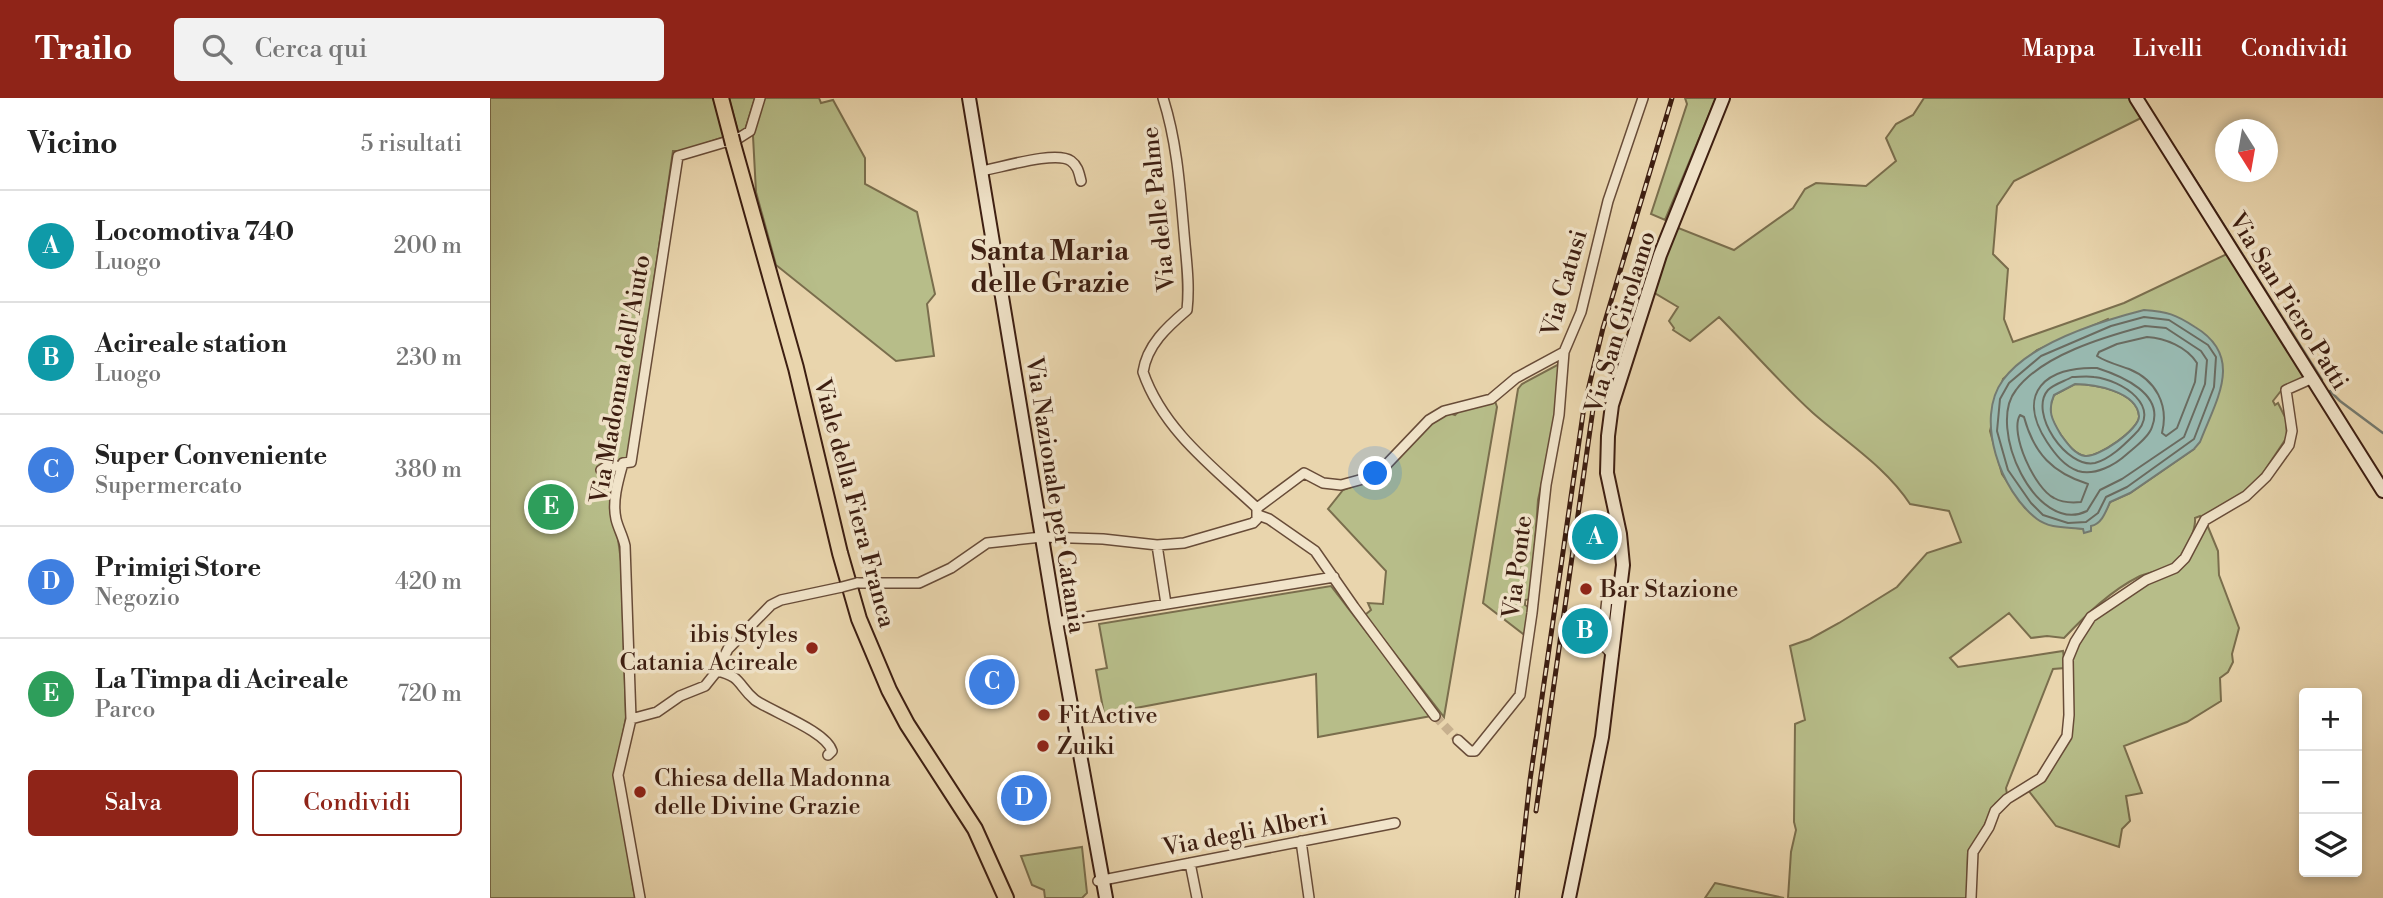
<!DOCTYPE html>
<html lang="it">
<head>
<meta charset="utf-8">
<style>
	body { margin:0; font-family:"Libre Bodoni",serif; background:#f2f2f2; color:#222 }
	.controls { position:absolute; right:21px; bottom:21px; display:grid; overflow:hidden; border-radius:7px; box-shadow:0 4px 10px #0003 }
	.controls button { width:63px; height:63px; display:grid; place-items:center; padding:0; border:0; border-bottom:2px solid #e0e0e0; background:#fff; color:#222; font:35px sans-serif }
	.compass { position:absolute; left:1725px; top:21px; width:63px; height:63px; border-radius:50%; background:#fff; box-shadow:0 4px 10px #0003; rotate:169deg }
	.you { position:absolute; left:886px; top:376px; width:24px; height:24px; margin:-18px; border:5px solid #fff; border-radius:50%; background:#1a73e8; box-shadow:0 0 0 10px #1a73e833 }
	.badge { display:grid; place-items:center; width:46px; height:46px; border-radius:50%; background:#8f2418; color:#fff; font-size:23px; font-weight:700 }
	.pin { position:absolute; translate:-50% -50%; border:4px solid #fff; box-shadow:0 2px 7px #0006 }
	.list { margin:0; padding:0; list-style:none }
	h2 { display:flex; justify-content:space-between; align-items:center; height:91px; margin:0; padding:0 28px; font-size:30px }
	h2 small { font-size:23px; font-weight:400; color:#767676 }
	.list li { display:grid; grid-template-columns:46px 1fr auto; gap:21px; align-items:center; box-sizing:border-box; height:112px; padding:0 28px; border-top:2px solid #e0e0e0 }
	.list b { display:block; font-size:26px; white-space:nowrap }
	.list p { margin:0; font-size:23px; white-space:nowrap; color:#767676 }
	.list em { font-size:23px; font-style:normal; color:#767676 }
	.actions { display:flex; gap:14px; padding:21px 28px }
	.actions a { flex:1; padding:16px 0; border:2px solid #8f2418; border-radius:7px; text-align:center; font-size:24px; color:#8f2418 }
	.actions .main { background:#8f2418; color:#fff }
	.icon { flex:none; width:38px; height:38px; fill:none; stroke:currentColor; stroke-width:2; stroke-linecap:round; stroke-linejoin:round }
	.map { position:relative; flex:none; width:1893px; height:800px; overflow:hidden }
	header { display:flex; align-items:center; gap:42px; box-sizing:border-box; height:98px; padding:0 35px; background:#8f2418; color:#fff }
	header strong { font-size:33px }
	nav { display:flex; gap:38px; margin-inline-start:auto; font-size:24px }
	.search { width:490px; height:63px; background:#f2f2f2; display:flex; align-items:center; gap:18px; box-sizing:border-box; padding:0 24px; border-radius:7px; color:#767676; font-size:26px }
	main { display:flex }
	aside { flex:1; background:#fff }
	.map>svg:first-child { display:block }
</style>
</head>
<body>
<header>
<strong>Trailo</strong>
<div class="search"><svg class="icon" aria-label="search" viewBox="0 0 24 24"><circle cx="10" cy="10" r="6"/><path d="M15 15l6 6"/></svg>Cerca qui</div>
<nav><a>Mappa</a><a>Livelli</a><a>Condividi</a></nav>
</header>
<main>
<aside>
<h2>Vicino<small>5 risultati</small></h2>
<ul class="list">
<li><span class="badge" style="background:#0f9aa8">A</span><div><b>Locomotiva 740</b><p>Luogo</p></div><em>200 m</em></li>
<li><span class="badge" style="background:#0f9aa8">B</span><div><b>Acireale station</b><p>Luogo</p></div><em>230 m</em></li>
<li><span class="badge" style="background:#3f7fe0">C</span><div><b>Super Conveniente</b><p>Supermercato</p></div><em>380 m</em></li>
<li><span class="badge" style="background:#3f7fe0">D</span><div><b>Primigi Store</b><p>Negozio</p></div><em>420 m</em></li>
<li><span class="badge" style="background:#2e9e5b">E</span><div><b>La Timpa di Acireale</b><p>Parco</p></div><em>720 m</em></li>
</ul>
<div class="actions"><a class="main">Salva</a><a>Condividi</a></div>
</aside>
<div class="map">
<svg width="1893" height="800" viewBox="0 0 1893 800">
	<rect width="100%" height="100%" fill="#e9d5ad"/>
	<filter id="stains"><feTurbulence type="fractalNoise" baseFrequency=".00286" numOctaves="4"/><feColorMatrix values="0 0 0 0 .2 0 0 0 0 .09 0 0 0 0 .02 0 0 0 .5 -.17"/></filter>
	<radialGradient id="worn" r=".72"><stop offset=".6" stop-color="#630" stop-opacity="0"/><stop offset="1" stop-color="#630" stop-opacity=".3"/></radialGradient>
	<!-- green -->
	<path fill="#b7bd89" stroke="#7a6e4d" stroke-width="2" fill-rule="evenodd" d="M0,0H223L234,39L193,53H183L143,326L137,362L122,397L131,463L136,619L125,678L145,800H0Z
		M239,0H265L255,32L248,34Z
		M273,0H329L331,5L343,2L375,60V86L427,114L445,196L437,206L444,258L406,263L286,167L266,94L263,38Z
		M1195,0H1226L1175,122L1161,116L1197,6Z
		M1434,0H1641L1653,19L1524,83L1507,108L1503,156L1518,171L1514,221L1523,244L1634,205L1739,155L1815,277L1810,283L1794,289L1783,303L1785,307L1788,305L1796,321L1797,339L1773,375L1751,398L1711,420L1710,418L1705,420C1706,431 1697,452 1690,461C1681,472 1662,473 1650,478C1620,493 1597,516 1574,540L1557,538L1541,540L1519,515L1460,560L1468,569L1573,553L1575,570L1563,571L1516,690L1517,696L1505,706L1489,738L1478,753L1477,800H1298L1301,754L1306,732L1304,724L1305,626L1315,622L1300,548L1320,541L1349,525L1407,489L1437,455L1471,444L1459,413L1420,406C1396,369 1356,344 1323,315C1290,285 1260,250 1229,219L1200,243L1183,232L1184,230L1179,223L1188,209L1163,194L1186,129L1244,152L1303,110L1315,91L1326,85L1376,88L1406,63L1396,40L1406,26L1423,17ZM1618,221L1704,351L1640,395L1620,404C1614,418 1603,433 1586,430L1535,410L1512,376L1500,333L1513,281L1547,252Z
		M1071,265L1067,316L1048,402L1041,501L1035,502V507L1041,511L1037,539L993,505L1028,291L1032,286Z
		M1585,286C1603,286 1647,293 1649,318C1650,331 1608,360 1595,358C1584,356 1577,345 1571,337C1561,322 1557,313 1564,297Z
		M1005,303L1007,309L954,619L875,517L881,512L878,505L893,506L896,473L838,411L853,392L875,384L948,319L959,315L965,317L969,313Z
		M1716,424L1728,453L1729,477L1749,530L1742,556L1743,564L1738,574L1730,580L1731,603L1697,624L1634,648L1652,695L1636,698L1640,723L1632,731L1629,749L1566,728L1538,692L1573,651L1581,562L1603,519L1650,488L1678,477Z
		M841,488L941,618L828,639L826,576L614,616L606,572L617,570L609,526Z
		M592,749L597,795L592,800H555L554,792L542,787L531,758Z
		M1225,785L1294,800H1215Z"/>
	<!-- water -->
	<path fill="#98b8af" stroke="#747a70" stroke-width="2" fill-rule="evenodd" d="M1654,212C1678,214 1685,216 1705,229C1755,259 1726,302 1710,344L1704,351L1640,395L1620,404C1616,413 1612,426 1601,428V433L1594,435L1593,431C1578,429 1560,431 1547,421C1511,394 1484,321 1513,282C1540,245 1611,223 1654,212ZM1585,286C1603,286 1647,293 1649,318C1650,331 1608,360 1595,358C1584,356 1577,345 1571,337C1562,322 1557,313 1564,297Z"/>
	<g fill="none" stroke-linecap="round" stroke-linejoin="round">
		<!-- shore -->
		<path stroke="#6a6b60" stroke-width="2" d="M1654,219L1679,222L1718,247L1726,259L1724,289L1704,341L1637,389L1616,399L1608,415L1596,424L1578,425L1553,417L1541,405L1518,372L1507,333L1510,301L1519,285L1551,258L1621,228Z
			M1655,228L1676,230L1711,253L1717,262L1715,286L1694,339L1632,381L1610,392L1597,413C1546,438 1496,329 1526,292C1552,257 1614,239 1655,228Z
			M1657,239C1675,240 1697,249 1707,265L1705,284L1687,330L1676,338L1672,335C1679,307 1666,282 1639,271C1628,267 1616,264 1607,258L1609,254L1627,246Z
			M1607,270C1632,278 1675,296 1662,329C1659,339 1645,349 1637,356C1625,367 1605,378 1588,373C1574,368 1565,356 1557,344C1525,295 1556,268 1607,270Z
			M1582,279C1589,279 1597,278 1604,279C1632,282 1674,309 1644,337C1634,347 1620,361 1605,365C1577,371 1538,315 1558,292C1564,286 1575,283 1582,279Z
			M1530,317L1534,319C1544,356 1563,375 1598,386L1591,404C1582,405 1573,405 1564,400C1545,391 1519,335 1530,317Z"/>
		<!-- stream -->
		<path stroke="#747a70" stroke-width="2.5" d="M1678,40L1684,49
			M1689,56L1832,282
			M1840,293L1850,303L1893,335"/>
		<!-- street-tunnel -->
		<path stroke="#c7b08e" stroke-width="9" stroke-dasharray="9 4.5" stroke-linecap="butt" d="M945,618L968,642"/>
		<defs>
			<path id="street" d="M673,0C687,44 690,89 694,135C696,160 700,186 697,212C677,229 657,247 653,274C673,332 724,370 767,410
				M491,73C510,70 566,52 581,63C588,68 589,75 591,83
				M111,372L119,367L132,369
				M767,410L814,375L833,385L851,387L873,381L896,367L939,322L954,313L1001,301L1026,280L1074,254L1091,214L1118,103L1153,0
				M768,417L779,421L825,453L864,509L945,618
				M667,447L676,506
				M367,485H429L461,470L497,445L552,439L613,441L667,447L694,445L763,425L767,421V410
				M566,524L844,479
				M1123,558L1112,545L1117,501L1129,502
				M227,573C252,578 248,588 265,602C282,614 336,633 342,653L338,657
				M141,621L135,448C133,438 128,430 126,421C122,403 128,383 133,365L141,364L188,58L249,40L260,33L270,0
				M968,642L980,653H985L1030,597L1042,515L1056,387L1069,317L1074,254
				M811,743L819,800
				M700,765L707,800
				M608,783L905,725
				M150,800L128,677L141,621L167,614L190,598L215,588L227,573L238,551L281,507L291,502L352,489
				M1481,800L1483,754L1499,729L1505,713L1517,701L1551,680L1577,638L1579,617L1578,561L1585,544L1601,519L1656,482L1685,470L1695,460L1715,422L1756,398L1776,379L1799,347L1802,333L1796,292L1823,280"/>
			<path id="secondary" d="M479,0L566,524L616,800
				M1646,0L1893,393
				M1079,800L1112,639L1133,467L1130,436L1117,375L1118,338L1122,307L1170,157L1233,0"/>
			<path id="primary" d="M231,0L241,38
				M243,46L306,270L350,455L369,521L399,592L417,626L485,731L516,800"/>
		</defs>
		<!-- street casing -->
		<use href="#street" stroke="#684c38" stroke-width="12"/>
		<!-- secondary casing -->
		<use href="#secondary" stroke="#3d1e11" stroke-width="16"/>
		<!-- primary casing -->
		<use href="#primary" stroke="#3d1e11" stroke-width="18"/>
		<!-- street -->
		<use href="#street" stroke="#f1e4ca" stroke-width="9"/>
		<!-- secondary -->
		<use href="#secondary" stroke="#f1e4ca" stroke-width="12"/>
		<!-- primary -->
		<use href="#primary" stroke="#e9d5ad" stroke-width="14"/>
		<defs>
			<path id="rail" d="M1046,713L1103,311
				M1027,800L1040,682L1094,309L1113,230L1182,0"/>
		</defs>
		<!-- rail casing -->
		<use href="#rail" stroke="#3d1e11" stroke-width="5"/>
		<!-- rail -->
		<use href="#rail" stroke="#f1e4ca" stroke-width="2.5" stroke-dasharray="8" stroke-linecap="butt"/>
		<defs>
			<path id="street-bridge" d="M352,489L367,485"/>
			<path id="primary-bridge" d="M241,38L243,46"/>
		</defs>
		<!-- street-bridge casing -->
		<use href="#street-bridge" stroke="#684c38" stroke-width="12" stroke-linecap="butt"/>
		<!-- primary-bridge casing -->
		<use href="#primary-bridge" stroke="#3d1e11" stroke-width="18" stroke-linecap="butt"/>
		<!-- street-bridge -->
		<use href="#street-bridge" stroke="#f1e4ca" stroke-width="9"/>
		<!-- primary-bridge -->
		<use href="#primary-bridge" stroke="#e9d5ad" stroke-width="14"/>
	</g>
	<!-- markers -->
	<g fill="#8f2418" stroke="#f1e4ca" stroke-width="2.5">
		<circle cx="1096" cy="491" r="7"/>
		<circle cx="322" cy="550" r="7"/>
		<circle cx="554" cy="617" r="7"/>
		<circle cx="553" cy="648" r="7"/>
		<circle cx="150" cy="694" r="7"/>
	</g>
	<g text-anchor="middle" stroke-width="7" stroke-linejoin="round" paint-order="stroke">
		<!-- street labels -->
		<g font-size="24" fill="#3d1e11" stroke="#f1e4ca">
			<text transform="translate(668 111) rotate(-96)" y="8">Via delle Palme</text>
			<text transform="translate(1074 185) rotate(-74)" y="8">Via Catusi</text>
			<text transform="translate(1799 203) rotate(58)" y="8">Via San Piero Patti</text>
			<text transform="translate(1130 224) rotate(-73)" y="8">Via San Girolamo</text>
			<text transform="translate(130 281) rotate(-80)" y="8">Via Madonna dell'Aiuto</text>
			<text transform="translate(566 397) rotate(81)" y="8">Via Nazionale per Catania</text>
			<text transform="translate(365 405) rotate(75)" y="8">Viale della Fiera Franca</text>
			<text transform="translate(1027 469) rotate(-83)" y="8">Via Ponte</text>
			<text transform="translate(755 734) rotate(-11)" y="8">Via degli Alberi</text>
		</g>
		<!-- poi labels -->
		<g font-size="24" fill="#3d1e11" stroke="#f1e4ca" text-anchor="start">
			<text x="1110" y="499">Bar Stazione</text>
			<text x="308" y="544" text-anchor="end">ibis Styles<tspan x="308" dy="28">Catania Acireale</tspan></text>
			<text x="568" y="625">FitActive</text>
			<text x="567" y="656">Zuiki</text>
			<text x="164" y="688">Chiesa della Madonna<tspan x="164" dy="28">delle Divine Grazie</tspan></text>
		</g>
		<!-- quarter labels -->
		<g font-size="28" font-weight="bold" fill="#3d1e11" stroke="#f1e4ca">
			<text x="560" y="162">Santa Maria<tspan x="560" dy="32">delle Grazie</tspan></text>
		</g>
	</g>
	<rect width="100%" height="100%" filter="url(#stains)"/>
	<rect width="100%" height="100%" fill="url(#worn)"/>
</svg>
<div class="controls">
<button>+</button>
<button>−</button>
<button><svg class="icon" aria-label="layers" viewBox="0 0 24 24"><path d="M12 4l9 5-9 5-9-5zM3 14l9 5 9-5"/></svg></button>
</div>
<svg class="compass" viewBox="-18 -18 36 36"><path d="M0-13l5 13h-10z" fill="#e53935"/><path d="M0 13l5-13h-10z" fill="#767676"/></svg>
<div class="you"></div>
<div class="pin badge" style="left:1105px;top:439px;background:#0f9aa8">A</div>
<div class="pin badge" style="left:1095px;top:533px;background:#0f9aa8">B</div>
<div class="pin badge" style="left:502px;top:584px;background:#3f7fe0">C</div>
<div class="pin badge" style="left:534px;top:700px;background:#3f7fe0">D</div>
<div class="pin badge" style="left:61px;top:409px;background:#2e9e5b">E</div>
</div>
</main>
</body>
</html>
